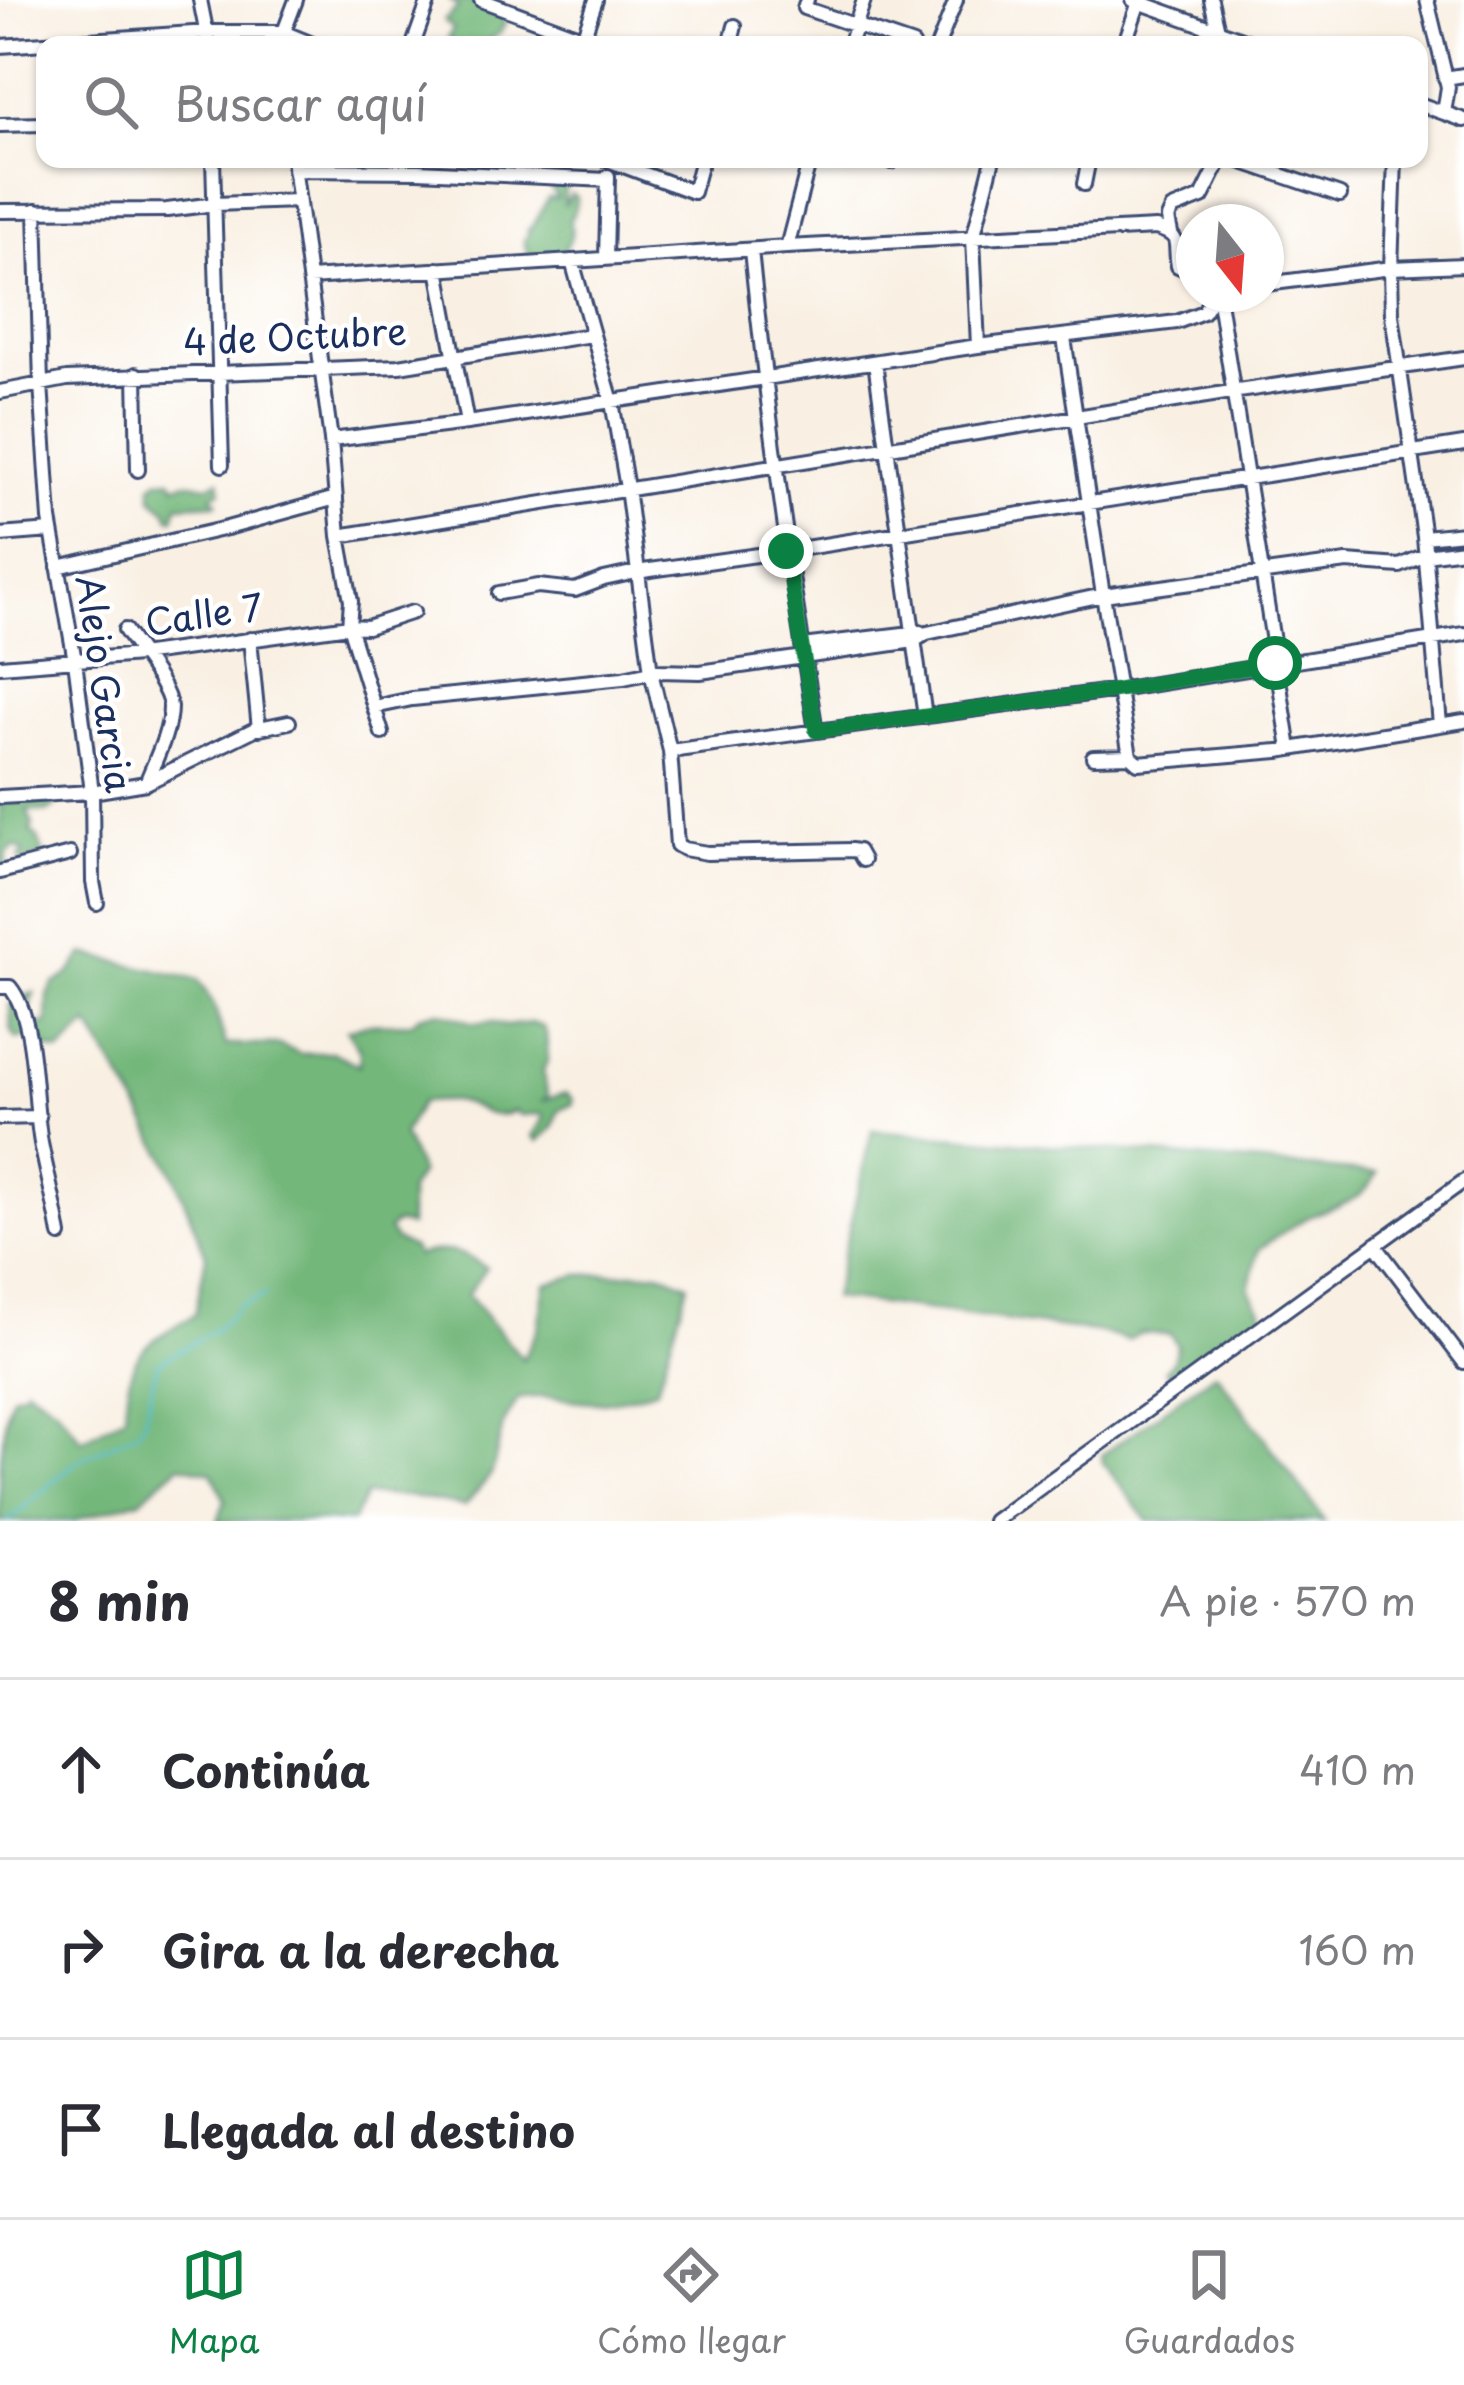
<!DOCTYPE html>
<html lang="es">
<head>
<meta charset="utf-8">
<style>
	body { margin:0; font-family:"Playpen Sans",sans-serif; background:#f7f7f7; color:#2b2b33 }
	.compass { position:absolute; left:1176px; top:204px; width:108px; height:108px; border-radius:50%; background:#fff; box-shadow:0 3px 9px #0004; rotate:163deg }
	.stop { position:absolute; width:36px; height:36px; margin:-27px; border:9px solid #0b8043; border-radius:50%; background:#fff }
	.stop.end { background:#0b8043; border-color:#fff; box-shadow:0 3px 12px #0008 }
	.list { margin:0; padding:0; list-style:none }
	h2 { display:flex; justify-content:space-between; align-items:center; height:156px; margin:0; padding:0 48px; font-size:51px }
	h2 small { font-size:39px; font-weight:400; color:#7c7c81 }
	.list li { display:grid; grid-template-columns:78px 1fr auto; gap:36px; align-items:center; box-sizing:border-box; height:180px; padding:0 48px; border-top:3px solid #e1e1e2 }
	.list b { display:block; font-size:45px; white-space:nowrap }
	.list em { font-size:39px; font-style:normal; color:#7c7c81 }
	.icon { flex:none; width:66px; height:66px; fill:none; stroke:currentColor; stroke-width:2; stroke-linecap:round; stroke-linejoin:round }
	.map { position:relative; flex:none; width:1464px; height:1521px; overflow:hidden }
	.search { position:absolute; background:#fff; box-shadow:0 3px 9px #0004; left:36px; right:36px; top:36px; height:132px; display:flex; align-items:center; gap:30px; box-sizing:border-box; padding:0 42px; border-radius:24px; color:#7c7c81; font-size:45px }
	.sheet { height:696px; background:#fff }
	nav { display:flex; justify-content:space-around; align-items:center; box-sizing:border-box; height:168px; border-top:3px solid #e1e1e2; background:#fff; font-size:33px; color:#7c7c81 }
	nav a { display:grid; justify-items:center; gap:6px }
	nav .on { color:#0b8043 }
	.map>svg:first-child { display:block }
</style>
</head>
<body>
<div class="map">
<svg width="1464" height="1521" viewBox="0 0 1464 1521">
	<rect width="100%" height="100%" fill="#fff"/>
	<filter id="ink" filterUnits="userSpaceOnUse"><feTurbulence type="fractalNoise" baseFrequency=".00833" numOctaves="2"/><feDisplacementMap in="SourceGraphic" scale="24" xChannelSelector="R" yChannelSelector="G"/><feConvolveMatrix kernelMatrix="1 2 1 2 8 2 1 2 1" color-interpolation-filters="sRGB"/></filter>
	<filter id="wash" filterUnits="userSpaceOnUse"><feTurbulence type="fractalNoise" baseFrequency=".004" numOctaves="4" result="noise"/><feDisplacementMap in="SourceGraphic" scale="48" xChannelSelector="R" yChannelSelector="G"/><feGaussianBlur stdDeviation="2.7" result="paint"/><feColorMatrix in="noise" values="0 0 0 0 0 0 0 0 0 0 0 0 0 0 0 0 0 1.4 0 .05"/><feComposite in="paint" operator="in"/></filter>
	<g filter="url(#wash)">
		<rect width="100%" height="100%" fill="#f9f0e3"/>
		<!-- forest -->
		<path fill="#73b77a" stroke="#47736c" stroke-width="3" d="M450,0L477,1L483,8C496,7 501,12 505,24L500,33L486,42V45H453L448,37L453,29L444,21L458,7Z
			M565,184L564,206L571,194L577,198L574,212L569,221C576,237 567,244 559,258L536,260L528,257L524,240L528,236V230C535,225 543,207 548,198H557L550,186Z
			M171,479L175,485L187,482L207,486L219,480L221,491L211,496L217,500V503L178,505L174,518L169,517L167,510L152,498V485L158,480Z
			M56,800L58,801C47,818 42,810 27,810L33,825L30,831L38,838L44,855L23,861L19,858L24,851L14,846L6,854V863L0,868V803Z
			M84,954L198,980L214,1005L226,1045H279L301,1054L332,1052L359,1065L360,1051L347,1030L366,1024L411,1023L419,1016L438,1011L474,1023L492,1022L505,1026L531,1023L543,1027L546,1033L548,1059L543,1071L548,1098L541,1101L566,1093L573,1099V1104L559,1110L553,1128L538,1141L533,1136L544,1117L543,1114L520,1115L515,1111C487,1123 479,1104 454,1101C444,1100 432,1102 421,1102L403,1134L420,1173L409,1190V1226L395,1223L388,1230L395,1240L413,1248L416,1256C447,1246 461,1251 486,1268L467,1295L523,1359L538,1328L545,1284L579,1275L659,1272L688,1284L657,1388C638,1395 619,1401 599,1402C572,1403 545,1392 518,1399L503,1425L492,1473L465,1506L407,1496L365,1495L353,1521H218L225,1500L212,1472L180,1465L140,1500L73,1521H0C0,1480 0,1432 12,1395L26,1390V1387L56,1407L82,1440L125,1415C128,1351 142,1345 195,1315L206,1256L176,1179L139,1108L89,1025L60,1052L46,1048L37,1035L17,1039L11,1030L10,1005L15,1000L34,993L29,1013L36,1026L47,1023L48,996L53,984L69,974Z
			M872,1130L1377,1173C1358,1208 1339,1202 1307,1218C1291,1226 1275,1238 1259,1249L1249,1288L1264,1315L1177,1380L1165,1370L1173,1362L1177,1345L1170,1334L1141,1333L1128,1340L1096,1332L833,1298Z
			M1216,1372L1325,1521H1148L1103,1463L1102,1455Z"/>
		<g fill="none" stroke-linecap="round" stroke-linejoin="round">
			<!-- stream -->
			<path stroke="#4fbcc9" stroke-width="3" d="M8,1521L76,1462L137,1432L144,1422L157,1364L219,1327L240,1306L266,1295"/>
		</g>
	</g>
	<g filter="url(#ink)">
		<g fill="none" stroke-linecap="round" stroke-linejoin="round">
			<defs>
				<path id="minor" d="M200,0L209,45
					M481,0L603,45
					M807,0L804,8L913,45
					M1133,0L1258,45
					M1211,0L1218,30
					M1427,0L1448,87L1444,113
					M581,44L596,0
					M279,45L296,0
					M413,45L429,0
					M730,45L735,26
					M849,45L864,0
					M938,45L956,0
					M1124,45L1139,2
					M0,46L208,32H283L315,45
					M1445,78L1464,75
					M1419,104L1464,120
					M0,125L45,124
					M213,159L222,465
					M293,159L331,440L339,536L351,601L349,626L382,733
					M605,159L693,192L702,159
					M885,159L892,162L893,159
					M1234,159L1340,195
					M1395,159L1391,268L1392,315L1424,537L1440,725
					M294,170L418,171L608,180
					M1084,184L1089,159
					M36,210L41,384L50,519L75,661L92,792L93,882L97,903
					M0,211L167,210L215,204L298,201
					M1171,233L1168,218L1172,209L1202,197L1221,159
					M787,247L810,159
					M751,250C767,411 790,571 816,731
					M606,259L608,176
					M572,261L612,402L627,488L651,672L670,751L677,845L684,849L707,853L851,850L858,851L863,860
					M438,269L467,423
					M309,278L787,247L1156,228C1184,237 1173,243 1178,266L1194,273
					M1266,284L1391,268L1464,265
					M1218,294L1290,749
					M1064,338L1103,595L1347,562L1400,566L1425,555L1464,550
					M978,346L973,238L993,159
					M875,362L925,717
					M136,374L138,470
					M0,392L67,379L399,366L591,335
					M331,440L467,423L978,346L1177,322L1203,312L1215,294
					M0,535L51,531
					M339,536L1231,392L1464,358
					M1424,537L1464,533
					M58,567L227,528L336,498
					M499,593L538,586L575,590L604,579L636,572L786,551L1464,444
					M125,630C137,649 169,687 170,707C170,732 155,760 146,783
					M250,639L259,729
					M802,646L920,632
					M0,666L140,655L349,626L367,627L413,612
					M374,707L412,699L623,678L657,671L700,672L914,641L927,633L1103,595L1130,756
					M670,751L1118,690L1464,634
					M1093,757L1130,756L1138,763L1278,751L1464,721
					M0,797L92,792L146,783L255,729L289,722
					M0,872L70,854
					M0,987H10C37,1021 33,1100 41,1143C47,1174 55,1204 60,1235
					M0,1118L39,1117
					M1375,1245L1464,1362
					M994,1521L1464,1181"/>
			</defs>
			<!-- minor casing -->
			<use href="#minor" stroke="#3c4c72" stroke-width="18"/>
			<!-- minor -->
			<use href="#minor" stroke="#fff" stroke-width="12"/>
		</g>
	</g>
	<g fill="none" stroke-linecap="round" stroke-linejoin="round" filter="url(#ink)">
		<!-- route -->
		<path stroke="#0b8043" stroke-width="15" d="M786,551L816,731L1118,690L1275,663"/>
	</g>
	<g text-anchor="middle" stroke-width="9" stroke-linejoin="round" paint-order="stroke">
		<!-- street labels -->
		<g font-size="36" fill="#1b2f5e" stroke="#fff">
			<text transform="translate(295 337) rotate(-3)" y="13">4 de Octubre</text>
			<text transform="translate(204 615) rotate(-8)" y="13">Calle 7</text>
			<text transform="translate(104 684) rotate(82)" y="13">Alejo Garcia</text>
		</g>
	</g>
</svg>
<svg class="compass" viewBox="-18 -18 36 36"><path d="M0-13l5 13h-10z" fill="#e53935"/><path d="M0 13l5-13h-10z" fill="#7c7c81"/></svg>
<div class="stop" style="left:1275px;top:663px"></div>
<div class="stop end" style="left:786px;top:551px"></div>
<div class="search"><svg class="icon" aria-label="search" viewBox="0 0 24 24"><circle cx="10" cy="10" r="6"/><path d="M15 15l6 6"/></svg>Buscar aquí</div>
</div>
<section class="sheet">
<h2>8 min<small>A pie · 570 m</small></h2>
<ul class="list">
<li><svg class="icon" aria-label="ahead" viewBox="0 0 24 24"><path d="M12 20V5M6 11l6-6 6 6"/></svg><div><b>Continúa</b></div><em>410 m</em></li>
<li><svg class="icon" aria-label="right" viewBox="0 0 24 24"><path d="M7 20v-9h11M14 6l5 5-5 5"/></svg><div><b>Gira a la derecha</b></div><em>160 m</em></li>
<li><svg class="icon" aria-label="arrive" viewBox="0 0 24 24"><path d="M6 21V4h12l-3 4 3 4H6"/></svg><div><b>Llegada al destino</b></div></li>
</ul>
</section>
<nav>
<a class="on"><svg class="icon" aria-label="map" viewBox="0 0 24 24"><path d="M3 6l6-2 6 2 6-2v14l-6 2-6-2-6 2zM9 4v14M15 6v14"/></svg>Mapa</a>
<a><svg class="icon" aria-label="directions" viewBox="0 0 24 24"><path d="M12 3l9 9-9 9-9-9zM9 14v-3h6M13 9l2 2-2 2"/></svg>Cómo llegar</a>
<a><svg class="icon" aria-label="saved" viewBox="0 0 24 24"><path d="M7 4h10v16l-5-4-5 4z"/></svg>Guardados</a>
</nav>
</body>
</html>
